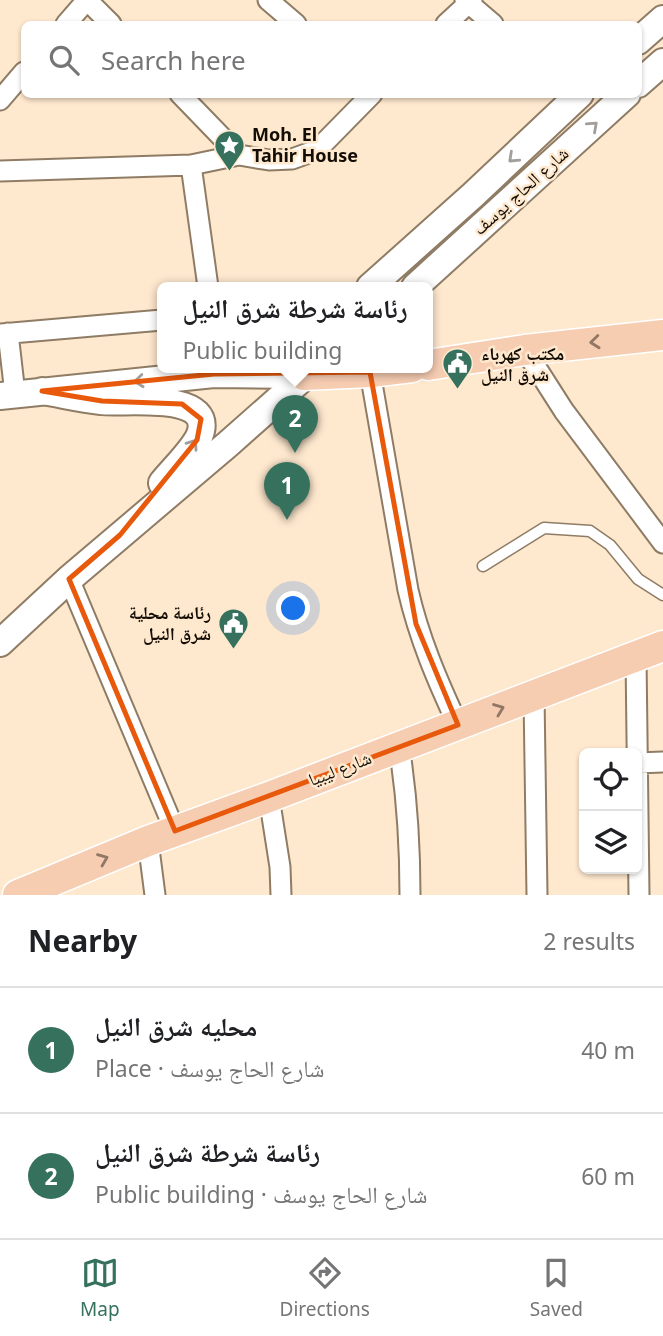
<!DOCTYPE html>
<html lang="en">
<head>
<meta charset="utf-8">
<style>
	body { margin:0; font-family:"Noto Sans","Noto Naskh Arabic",sans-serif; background:#f6f6f6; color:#202124 }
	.controls { position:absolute; right:21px; bottom:21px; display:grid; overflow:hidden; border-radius:10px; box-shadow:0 2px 5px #0004 }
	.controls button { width:63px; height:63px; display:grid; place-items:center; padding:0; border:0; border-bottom:2px solid #e0e0e0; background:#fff; color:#202124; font:35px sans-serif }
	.you { position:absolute; left:294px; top:609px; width:24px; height:24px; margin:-18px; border:5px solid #fff; border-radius:50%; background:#1a73e8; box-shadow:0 0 0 10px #1a73e833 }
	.badge { display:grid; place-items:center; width:46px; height:46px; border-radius:50%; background:#35715c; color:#fff; font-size:23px; font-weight:700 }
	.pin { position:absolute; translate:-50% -58px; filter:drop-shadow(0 2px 4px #0008) }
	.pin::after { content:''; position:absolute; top:37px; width:24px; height:21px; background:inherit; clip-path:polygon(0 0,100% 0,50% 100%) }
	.popup { position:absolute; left:157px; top:282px; width:276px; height:91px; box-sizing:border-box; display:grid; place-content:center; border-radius:10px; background:#fff; filter:drop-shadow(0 2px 5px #0005); font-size:23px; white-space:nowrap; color:#757577 }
	.popup b { font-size:26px; color:#202124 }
	.popup::after { content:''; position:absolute; left:50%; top:100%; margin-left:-14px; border:14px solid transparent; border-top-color:#fff }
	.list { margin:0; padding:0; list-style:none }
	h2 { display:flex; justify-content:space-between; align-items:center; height:91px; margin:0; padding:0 28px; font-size:30px }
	h2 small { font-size:23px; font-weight:400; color:#757577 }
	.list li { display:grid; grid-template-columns:46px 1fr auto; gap:21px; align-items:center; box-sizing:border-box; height:126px; padding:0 28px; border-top:2px solid #e0e0e0 }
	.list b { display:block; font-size:26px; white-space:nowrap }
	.list p { margin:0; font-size:23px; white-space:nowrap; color:#757577 }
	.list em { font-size:23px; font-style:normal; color:#757577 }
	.icon { flex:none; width:38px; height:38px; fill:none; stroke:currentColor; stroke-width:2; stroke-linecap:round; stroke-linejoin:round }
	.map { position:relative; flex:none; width:663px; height:895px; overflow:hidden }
	.search { position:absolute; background:#fff; box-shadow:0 2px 5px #0004; left:21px; right:21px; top:21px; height:77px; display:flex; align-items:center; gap:18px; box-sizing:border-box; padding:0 24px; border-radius:10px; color:#757577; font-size:26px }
	.sheet { height:343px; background:#fff }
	nav { display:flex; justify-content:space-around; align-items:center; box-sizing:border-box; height:98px; border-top:2px solid #e0e0e0; background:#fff; font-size:19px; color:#757577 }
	nav a { display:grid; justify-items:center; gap:4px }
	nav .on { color:#35715c }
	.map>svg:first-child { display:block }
</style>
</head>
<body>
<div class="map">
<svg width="663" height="895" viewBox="0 0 663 895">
	<rect width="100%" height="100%" fill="#fee8ce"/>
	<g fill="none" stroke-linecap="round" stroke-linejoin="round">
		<defs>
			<path id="lane" d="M483,566L544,528L590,531L610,545L638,579L663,595"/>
			<path id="street" d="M268,0L296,24
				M465,0L493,24
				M66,24L87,0L111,24
				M446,24L472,0
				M180,94L239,155
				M0,100L24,72
				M191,165L208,287
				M0,171L191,165L239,155L269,160L292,159L317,150L372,94
				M8,333L15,394
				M0,334L162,320
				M525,350L564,411L663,543
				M370,372L408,590C419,638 437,680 458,725
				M69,579L175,831
				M636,657L639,895
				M534,696L537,895
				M399,746C407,796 410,845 410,895
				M637,763L663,762
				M269,797L280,867L281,895
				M148,841L155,895"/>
			<path id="secondary" d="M638,41L663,19
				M638,84L663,62
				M370,287L473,195L580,94
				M415,287L627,94
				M42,391C61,394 81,399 101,401C123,404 210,391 201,431C198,446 172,470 162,483
				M0,396L214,374L304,375
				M0,643L69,579L228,444L315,367"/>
			<path id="primary" d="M428,365L525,350L663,335
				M304,375L370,372L412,367
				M18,895L148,841L269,797L663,646"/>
		</defs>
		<!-- lane casing -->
		<use href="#lane" stroke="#8f7c65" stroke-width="13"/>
		<!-- street casing -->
		<use href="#street" stroke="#8f7c65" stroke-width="23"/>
		<!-- secondary casing -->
		<use href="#secondary" stroke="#8f7c65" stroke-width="30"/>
		<!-- primary casing -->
		<use href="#primary" stroke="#fff" stroke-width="33"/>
		<!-- lane -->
		<use href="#lane" stroke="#fff" stroke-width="10"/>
		<!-- street -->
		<use href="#street" stroke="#fff" stroke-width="19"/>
		<!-- secondary -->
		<use href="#secondary" stroke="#fff" stroke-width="26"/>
		<!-- primary -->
		<use href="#primary" stroke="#f7cdb2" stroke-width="30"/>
	</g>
	<!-- one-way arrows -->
	<defs><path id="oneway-chevron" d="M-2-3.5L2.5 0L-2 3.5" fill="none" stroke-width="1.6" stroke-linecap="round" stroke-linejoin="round" transform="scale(1.75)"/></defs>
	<g stroke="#a19e9b">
		<use href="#oneway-chevron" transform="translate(593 126) rotate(-42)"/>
		<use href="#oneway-chevron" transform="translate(513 158) rotate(137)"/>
		<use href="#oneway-chevron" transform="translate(139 381) rotate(174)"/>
		<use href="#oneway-chevron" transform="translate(193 444) rotate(-55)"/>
	</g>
	<g stroke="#917764">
		<use href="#oneway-chevron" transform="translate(595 342) rotate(174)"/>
		<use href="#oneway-chevron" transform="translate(499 709) rotate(-21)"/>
		<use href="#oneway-chevron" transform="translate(103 859) rotate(-22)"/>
	</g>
	<!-- marked area -->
	<path fill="none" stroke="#e8590c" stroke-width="5" stroke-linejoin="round" d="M370,372L416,624L458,725L175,831L69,579L120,535L197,440L201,419L182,404L102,401L42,391L214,374Z"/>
	<!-- icons -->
	<defs>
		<symbol id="sight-pin" viewBox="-11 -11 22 30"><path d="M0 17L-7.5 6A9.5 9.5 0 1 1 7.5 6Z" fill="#35715c" stroke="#fee8ce"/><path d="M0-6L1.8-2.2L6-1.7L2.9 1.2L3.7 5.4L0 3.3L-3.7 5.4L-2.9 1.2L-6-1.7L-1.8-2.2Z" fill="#fff"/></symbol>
		<symbol id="civic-pin" viewBox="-11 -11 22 30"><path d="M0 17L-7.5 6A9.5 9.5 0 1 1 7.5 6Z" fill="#35715c" stroke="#fee8ce"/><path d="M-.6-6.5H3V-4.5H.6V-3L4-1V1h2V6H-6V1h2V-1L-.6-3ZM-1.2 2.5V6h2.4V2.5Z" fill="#fff"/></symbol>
	</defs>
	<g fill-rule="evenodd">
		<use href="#sight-pin" x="212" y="128" width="35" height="47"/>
		<use href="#civic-pin" x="440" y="346" width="35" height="47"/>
		<use href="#civic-pin" x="216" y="606" width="35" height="47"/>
	</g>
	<g text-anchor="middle" stroke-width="5" stroke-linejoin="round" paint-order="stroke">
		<!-- poi labels -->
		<g font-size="18" font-weight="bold" fill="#140d05" stroke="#fee8ce" text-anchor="start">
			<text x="252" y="141">Moh. El<tspan x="252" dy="21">Tahir House</tspan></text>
			<text x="481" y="360">مكتب كهرباء<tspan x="481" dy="21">شرق النيل</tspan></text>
			<text x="211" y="619" text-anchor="end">رئاسة محلية<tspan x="211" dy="21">شرق النيل</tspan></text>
		</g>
		<!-- street labels -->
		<g font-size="18" fill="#140d05" stroke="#fee8ce">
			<text transform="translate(521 191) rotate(-42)" y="6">شارع الحاج يوسف</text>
			<text transform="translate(340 769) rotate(-21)" y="6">شارع ليبيا</text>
		</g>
	</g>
</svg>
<div class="controls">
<button><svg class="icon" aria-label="locate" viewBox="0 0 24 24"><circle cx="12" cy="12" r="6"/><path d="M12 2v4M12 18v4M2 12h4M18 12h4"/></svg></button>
<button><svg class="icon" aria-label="layers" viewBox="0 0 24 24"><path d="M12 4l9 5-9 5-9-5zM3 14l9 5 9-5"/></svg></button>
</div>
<div class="you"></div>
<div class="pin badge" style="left:287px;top:520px">1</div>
<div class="pin badge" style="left:295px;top:453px">2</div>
<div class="popup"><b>رئاسة شرطة شرق النيل</b>Public building</div>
<div class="search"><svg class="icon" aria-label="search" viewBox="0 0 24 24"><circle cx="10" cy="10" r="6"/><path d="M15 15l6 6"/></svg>Search here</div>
</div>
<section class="sheet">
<h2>Nearby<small>2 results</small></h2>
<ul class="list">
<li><span class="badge">1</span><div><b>محليه شرق النيل</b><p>Place · شارع الحاج يوسف</p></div><em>40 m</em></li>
<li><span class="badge">2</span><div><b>رئاسة شرطة شرق النيل</b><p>Public building · شارع الحاج يوسف</p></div><em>60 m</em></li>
</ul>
</section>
<nav>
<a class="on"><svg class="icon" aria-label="map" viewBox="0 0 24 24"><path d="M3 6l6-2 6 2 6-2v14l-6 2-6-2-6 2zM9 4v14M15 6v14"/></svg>Map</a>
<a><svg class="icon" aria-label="directions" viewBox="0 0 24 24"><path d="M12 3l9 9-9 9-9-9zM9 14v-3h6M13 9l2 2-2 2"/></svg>Directions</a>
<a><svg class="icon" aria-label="saved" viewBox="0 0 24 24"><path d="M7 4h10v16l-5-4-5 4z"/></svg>Saved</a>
</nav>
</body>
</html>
